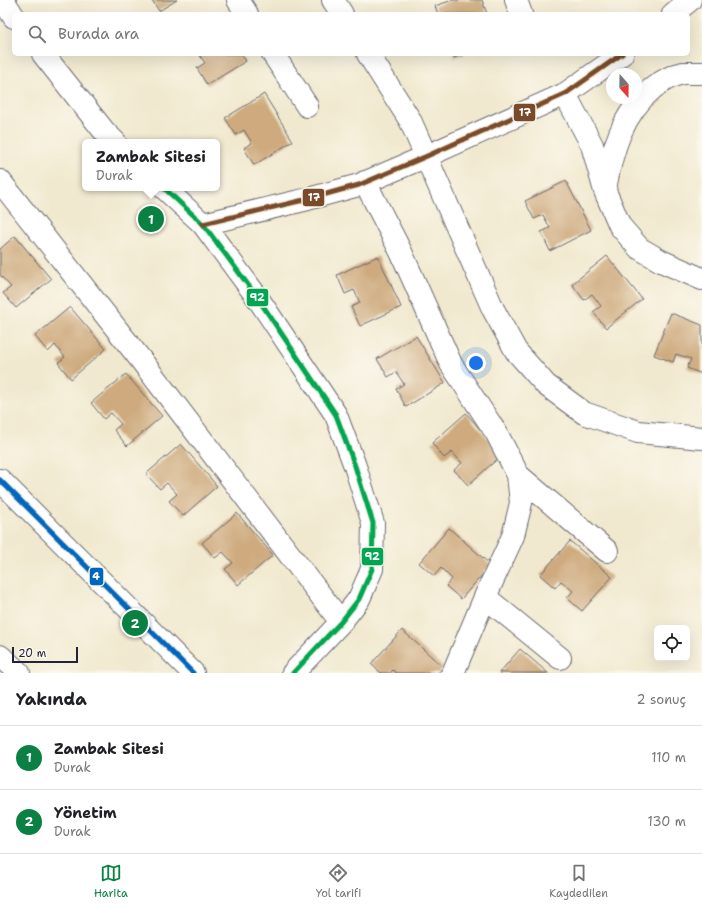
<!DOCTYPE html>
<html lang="tr">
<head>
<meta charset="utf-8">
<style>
	body { margin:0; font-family:"Shantell Sans",sans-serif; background:#f6f6f6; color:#202124 }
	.controls { position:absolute; right:12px; bottom:12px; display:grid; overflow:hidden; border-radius:6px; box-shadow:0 4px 16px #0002 }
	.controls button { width:36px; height:36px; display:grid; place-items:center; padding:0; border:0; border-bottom:1px solid #e0e0e0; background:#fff; color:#202124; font:20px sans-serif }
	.compass { position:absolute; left:606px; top:68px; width:36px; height:36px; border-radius:50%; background:#fff; box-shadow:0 4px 16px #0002; rotate:160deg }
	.scale { position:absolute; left:12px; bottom:10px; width:66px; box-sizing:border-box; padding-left:4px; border:2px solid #22223b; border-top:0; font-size:11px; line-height:14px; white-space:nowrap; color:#22223b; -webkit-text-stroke:3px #fbf7ec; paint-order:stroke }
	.you { position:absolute; left:476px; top:363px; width:14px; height:14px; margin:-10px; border:3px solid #fff; border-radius:50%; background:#1a73e8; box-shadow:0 0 0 6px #1a73e833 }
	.badge { display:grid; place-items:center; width:26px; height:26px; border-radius:50%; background:#0b8043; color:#fff; font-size:13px; font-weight:700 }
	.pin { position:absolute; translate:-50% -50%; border:2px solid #fff; box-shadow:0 1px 4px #0006 }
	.popup { position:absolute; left:82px; top:139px; width:138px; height:52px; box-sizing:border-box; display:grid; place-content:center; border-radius:6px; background:#fff; filter:drop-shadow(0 1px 3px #0005); font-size:13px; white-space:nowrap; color:#757577 }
	.popup b { font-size:15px; color:#202124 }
	.popup::after { content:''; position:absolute; left:50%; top:100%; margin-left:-8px; border:8px solid transparent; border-top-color:#fff }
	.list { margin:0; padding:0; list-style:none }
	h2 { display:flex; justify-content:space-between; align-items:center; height:52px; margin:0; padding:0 16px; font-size:17px }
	h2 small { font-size:13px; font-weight:400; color:#757577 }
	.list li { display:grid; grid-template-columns:26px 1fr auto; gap:12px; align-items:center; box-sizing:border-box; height:64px; padding:0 16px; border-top:1px solid #e0e0e0 }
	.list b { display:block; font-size:15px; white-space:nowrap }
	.list p { margin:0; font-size:13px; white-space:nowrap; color:#757577 }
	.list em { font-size:13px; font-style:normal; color:#757577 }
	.icon { flex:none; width:22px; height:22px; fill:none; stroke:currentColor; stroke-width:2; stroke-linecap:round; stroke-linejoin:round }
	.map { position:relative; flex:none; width:702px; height:673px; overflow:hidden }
	.search { position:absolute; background:#fff; box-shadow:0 4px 16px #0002; left:12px; right:12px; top:12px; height:44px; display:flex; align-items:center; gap:10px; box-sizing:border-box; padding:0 14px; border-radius:6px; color:#757577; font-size:15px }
	.sheet { height:180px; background:#fff }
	nav { display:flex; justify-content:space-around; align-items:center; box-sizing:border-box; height:56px; border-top:1px solid #e0e0e0; background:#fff; font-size:11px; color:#757577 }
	nav a { display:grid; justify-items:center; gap:2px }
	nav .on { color:#0b8043 }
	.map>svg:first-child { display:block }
</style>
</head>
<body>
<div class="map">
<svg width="702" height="673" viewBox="0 0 702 673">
	<rect width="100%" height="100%" fill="#fbf7ec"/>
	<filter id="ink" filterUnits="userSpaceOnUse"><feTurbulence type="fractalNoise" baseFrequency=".025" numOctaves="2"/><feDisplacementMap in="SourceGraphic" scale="8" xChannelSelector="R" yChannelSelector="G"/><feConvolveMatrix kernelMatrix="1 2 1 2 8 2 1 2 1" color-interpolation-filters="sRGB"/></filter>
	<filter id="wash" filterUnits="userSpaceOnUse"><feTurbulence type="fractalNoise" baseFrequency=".012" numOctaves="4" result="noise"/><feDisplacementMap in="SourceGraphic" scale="16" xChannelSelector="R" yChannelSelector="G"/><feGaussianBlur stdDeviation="0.9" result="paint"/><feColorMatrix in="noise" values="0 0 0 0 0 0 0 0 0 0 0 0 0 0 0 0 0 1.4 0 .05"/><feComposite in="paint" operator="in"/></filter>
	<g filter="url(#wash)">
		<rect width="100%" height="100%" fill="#f1e9cf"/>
		<g id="blocks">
			<!-- building -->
			<path fill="#ceaa7e" d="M152,0H177L159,11Z
				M453,0H482L487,14H438L435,6Z
				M199,54H241L246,61L207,85L197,68L205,63Z
				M453,54H466L454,58Z
				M264,94L293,141L254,165L244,148L252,143L244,130L236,135L225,118Z
				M566,181L591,230L550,251L541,232L550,228L543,215L534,219L525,201Z
				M15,236L51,279L16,308L3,293L11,287L0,275V249Z
				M378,256L401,307L360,326L351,307L360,303L354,290L345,294L337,275Z
				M607,256L642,299L606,328L593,312L601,306L592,294L584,300L572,284Z
				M70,307L106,349L71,379L58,363L65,357L55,345L48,352L35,336Z
				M671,313L702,325V374L687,368L691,359L676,354L673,362L654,355Z
				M416,336L445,383L406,407L396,389L404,384L396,372L388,377L377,359Z
				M126,374L162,416L127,446L114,430L121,424L111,413L104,419L91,403Z
				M466,413L502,455L468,485L454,470L462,463L452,452L444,458L432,443Z
				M181,444L217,486L183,516L169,501L177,494L167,483L160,489L146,474Z
				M237,513L273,555L238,585L225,569L233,563L223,552L215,558L202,543Z
				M449,528L491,565L461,599L446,586L452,579L441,568L434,576L419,563Z
				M570,541L612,577L582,611L567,598L573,591L561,581L555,588L540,575Z
				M402,630L443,667L438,673H396L393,670L390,673H381L371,664Z
				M520,649L548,673H499Z"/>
		</g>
	</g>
	<g filter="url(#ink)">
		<use href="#blocks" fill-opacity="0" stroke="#6a686f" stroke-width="1"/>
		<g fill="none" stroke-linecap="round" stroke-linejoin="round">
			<defs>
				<path id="minor" d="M3,0L14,17
					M238,0L247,14
					M333,0L342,14
					M516,0L521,14
					M673,14L690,0
					M43,54L104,131L115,142
					M273,54L307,106
					M368,54L410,120L493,309L516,351L546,385L584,413L638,432L702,438
					M565,94L592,145L605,191L620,226L639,248L661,261L702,279
					M0,181L141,360L341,622
					M365,182L401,252L451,364L497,434L518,475L521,503L513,536L485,597L453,673
					M164,188L203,224L257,297L336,415L355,466L373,523L372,569L359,599L341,622L293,673
					M605,189C612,150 622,114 653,88C662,81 673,75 683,73C689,73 696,73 702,73
					M203,224L308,199L359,185L427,156L565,94L622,54
					M518,475L607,551
					M0,480L193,673
					M485,597L560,658
					M0,656L19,673"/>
			</defs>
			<!-- minor casing -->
			<use href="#minor" stroke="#6a686f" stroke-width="24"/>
			<!-- minor -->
			<use href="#minor" stroke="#fff" stroke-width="22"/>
			<defs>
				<path id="bus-1" d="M164,188L203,224L257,297L336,415L355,466L373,523L372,569L359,599L341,622L293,673"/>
				<path id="bus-2" d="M203,224L308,199L359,185L427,156L565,94L622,54"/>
				<path id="bus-3" d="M0,480L193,673"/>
			</defs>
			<!-- bus-1 casing -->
			<use href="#bus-1" stroke="#fbf7ec" stroke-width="8"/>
			<!-- bus-2 casing -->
			<use href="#bus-2" stroke="#fbf7ec" stroke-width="8"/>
			<!-- bus-3 casing -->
			<use href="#bus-3" stroke="#fbf7ec" stroke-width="8"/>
			<!-- bus-1 -->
			<use href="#bus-1" stroke="#00a651" stroke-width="5"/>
			<!-- bus-2 -->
			<use href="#bus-2" stroke="#7a4b2a" stroke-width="5"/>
			<!-- bus-3 -->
			<use href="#bus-3" stroke="#0065bd" stroke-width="5"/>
		</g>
	</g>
	<g stroke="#fbf7ec" stroke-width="1.5">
		<rect x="513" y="103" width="23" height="19" rx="4" fill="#7a4b2a"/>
		<rect x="302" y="188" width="23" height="19" rx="4" fill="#7a4b2a"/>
		<rect x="246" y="288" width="23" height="19" rx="4" fill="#00a651"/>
		<rect x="361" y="547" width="23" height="19" rx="4" fill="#00a651"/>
		<rect x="89" y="567" width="15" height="19" rx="4" fill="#0065bd"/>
	</g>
	<g font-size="11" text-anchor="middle" font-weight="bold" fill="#fff">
		<text x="525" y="116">17</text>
		<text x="314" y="201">17</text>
		<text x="257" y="301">92</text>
		<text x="372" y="560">92</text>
		<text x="96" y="580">4</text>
	</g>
</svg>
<div class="controls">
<button><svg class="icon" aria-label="locate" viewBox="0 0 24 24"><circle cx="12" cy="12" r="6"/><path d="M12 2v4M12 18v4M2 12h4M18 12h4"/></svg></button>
</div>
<svg class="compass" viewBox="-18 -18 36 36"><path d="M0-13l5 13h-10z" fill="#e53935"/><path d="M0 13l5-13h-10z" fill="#757577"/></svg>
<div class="scale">20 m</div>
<div class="you"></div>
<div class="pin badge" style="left:151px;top:219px">1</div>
<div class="popup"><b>Zambak Sitesi</b>Durak</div>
<div class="pin badge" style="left:135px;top:623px">2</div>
<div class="search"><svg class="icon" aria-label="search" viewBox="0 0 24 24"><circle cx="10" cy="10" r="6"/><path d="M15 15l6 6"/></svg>Burada ara</div>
</div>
<section class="sheet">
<h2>Yakında<small>2 sonuç</small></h2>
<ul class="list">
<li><span class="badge">1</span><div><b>Zambak Sitesi</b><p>Durak</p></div><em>110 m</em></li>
<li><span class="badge">2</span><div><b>Yönetim</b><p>Durak</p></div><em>130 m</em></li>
</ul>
</section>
<nav>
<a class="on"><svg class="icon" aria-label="map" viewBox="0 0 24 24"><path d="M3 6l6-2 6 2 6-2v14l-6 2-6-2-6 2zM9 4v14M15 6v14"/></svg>Harita</a>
<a><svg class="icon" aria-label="directions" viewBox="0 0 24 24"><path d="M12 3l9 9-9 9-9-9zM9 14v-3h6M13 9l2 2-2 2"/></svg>Yol tarifi</a>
<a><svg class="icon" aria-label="saved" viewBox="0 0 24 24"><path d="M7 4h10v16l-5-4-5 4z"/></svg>Kaydedilen</a>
</nav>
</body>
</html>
